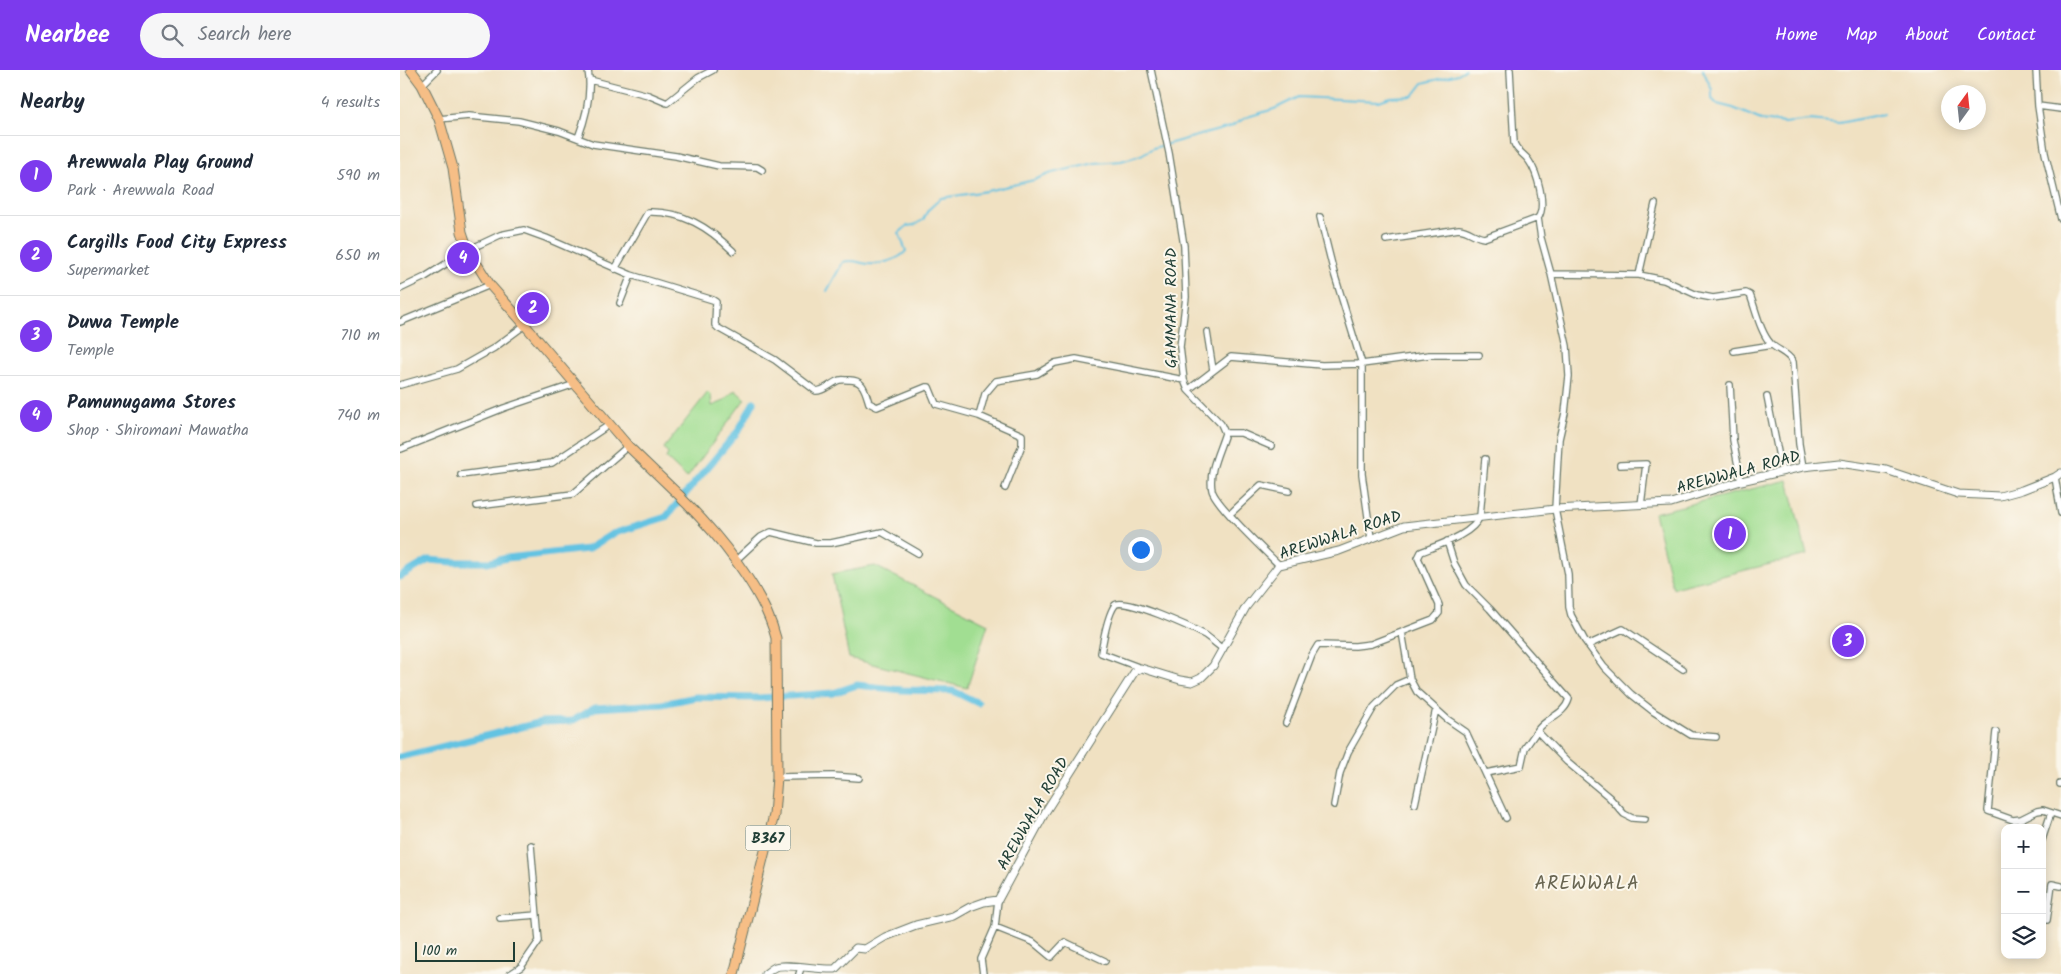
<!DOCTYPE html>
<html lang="en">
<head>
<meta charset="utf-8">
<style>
	body { margin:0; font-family:Kalam,sans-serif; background:#f6f6f7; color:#1f2937 }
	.controls { position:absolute; right:15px; bottom:15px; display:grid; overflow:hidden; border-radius:10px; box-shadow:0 2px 12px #0003 }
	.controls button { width:45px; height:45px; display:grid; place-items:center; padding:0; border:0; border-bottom:1px solid #e0e1e3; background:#fff; color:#1f2937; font:25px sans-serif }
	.compass { position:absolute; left:1541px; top:15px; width:45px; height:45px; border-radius:50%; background:#fff; box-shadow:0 2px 12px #0003; rotate:15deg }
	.scale { position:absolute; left:15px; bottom:12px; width:100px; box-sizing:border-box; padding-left:5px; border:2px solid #1f3d34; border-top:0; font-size:14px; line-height:18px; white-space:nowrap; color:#1f3d34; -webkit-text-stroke:4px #fbf7ec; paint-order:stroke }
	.you { position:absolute; left:740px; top:479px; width:18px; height:18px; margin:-12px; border:4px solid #fff; border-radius:50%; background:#1a73e8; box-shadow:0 0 0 8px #1a73e833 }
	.badge { display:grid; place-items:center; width:32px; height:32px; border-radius:50%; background:#7c3aed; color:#fff; font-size:16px; font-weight:700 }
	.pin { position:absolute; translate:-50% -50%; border:2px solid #fff; box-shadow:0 1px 5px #0006 }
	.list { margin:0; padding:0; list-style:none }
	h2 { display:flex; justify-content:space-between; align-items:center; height:65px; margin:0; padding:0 20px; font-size:21px }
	h2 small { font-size:16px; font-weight:400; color:#747a83 }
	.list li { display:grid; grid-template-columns:32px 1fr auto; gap:15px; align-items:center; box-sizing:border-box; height:80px; padding:0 20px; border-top:1px solid #e0e1e3 }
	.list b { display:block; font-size:19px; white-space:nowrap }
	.list p { margin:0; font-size:16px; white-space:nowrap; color:#747a83 }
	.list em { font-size:16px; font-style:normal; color:#747a83 }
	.icon { flex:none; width:28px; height:28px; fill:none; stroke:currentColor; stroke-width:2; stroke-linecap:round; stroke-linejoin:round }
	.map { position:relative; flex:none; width:1661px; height:904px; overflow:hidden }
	header { display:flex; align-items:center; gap:30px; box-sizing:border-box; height:70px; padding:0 25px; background:#7c3aed; color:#fff }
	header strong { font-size:24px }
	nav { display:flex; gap:28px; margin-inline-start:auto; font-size:18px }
	.search { width:350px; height:45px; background:#f6f6f7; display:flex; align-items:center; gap:12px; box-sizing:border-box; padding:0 18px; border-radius:28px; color:#747a83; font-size:19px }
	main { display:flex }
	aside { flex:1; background:#fff }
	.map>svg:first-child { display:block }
</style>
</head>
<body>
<header>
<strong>Nearbee</strong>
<div class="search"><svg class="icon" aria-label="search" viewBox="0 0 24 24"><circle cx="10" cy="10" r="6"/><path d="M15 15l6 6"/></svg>Search here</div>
<nav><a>Home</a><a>Map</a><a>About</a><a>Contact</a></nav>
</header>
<main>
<aside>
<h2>Nearby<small>4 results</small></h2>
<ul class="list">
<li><span class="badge">1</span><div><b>Arewwala Play Ground</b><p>Park · Arewwala Road</p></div><em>590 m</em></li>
<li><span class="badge">2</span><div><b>Cargills Food City Express</b><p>Supermarket</p></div><em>650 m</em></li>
<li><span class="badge">3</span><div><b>Duwa Temple</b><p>Temple</p></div><em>710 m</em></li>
<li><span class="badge">4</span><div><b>Pamunugama Stores</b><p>Shop · Shiromani Mawatha</p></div><em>740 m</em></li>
</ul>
</aside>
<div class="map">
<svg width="1661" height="904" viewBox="0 0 1661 904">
	<rect width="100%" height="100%" fill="#fbf7ec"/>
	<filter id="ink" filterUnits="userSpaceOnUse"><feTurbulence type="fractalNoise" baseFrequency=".02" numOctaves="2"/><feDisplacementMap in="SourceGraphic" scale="10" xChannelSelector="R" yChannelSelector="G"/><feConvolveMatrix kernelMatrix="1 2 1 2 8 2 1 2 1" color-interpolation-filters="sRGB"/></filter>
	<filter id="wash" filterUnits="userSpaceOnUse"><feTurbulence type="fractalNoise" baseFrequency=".0096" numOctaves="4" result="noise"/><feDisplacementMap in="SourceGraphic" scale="20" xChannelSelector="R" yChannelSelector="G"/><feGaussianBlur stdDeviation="1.12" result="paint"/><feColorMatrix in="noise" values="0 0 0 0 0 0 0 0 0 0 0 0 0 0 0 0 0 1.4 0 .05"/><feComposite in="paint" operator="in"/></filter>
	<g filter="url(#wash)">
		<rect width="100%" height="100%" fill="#f0e1c2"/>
		<!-- green -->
		<path fill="#a1de92" stroke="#608e63" d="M335,320L345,329L287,408L266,388L268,384L264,378L308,322L311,325L312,336L322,332Z
			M1388,410L1407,485L1273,518L1254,443Z
			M475,496L588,554L567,618L449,588L432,504Z"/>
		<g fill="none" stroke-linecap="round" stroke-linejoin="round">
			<!-- stream -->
			<path stroke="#64c3e2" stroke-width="2" d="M1303,0L1312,20V29L1317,34L1333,38L1361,50L1384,53L1410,50L1439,53L1483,44
				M427,221L443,192C453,189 459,193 468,194C479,195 499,190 506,181L499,163L507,156L514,155L523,150L528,140L541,128L587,121L634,110L652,103L695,93L721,91L741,85L753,78L830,57L847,47L874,39L899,27L979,31L990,27L1013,26L1023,13L1058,4L1065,0"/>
			<!-- canal -->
			<path stroke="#64c3e2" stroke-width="7" d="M0,507L29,490L52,492H91L107,488L188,479L212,464L266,447L339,360L354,332
				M0,687L142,652L172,651L195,638L262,634L296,627L360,628L433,623L457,615L502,620L553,621L578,633"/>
		</g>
	</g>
	<g filter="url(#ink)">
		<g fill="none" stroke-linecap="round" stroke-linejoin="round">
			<defs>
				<path id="minor" d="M751,0L769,83L784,176L786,227L780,277L784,310L788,320L821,354L825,363C820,380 808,401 812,420C815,434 866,482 879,495
					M1110,0L1114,73C1117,82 1124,83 1129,91C1137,102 1147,136 1138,148L1141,168L1151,204L1239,205L1264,210L1297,225L1313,228L1346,223L1350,225C1356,240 1360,262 1371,274C1378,281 1387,282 1393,292L1399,374L1403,397
					M1636,0L1638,36L1645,83L1661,149
					M190,10L248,25L267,33L298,8L313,0
					M22,15L37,0
					M1638,36L1661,39
					M39,49L69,46L119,51L159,61L193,74L276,86L319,96L357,97L362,100
					M178,68C186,47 192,23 188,0
					M920,147L934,203L962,294V404L971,468
					M986,170L1059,159C1069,160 1075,167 1084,168L1138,148
					M215,199L248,142C283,141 308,157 333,181
					M1151,204L1167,276L1169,306L1165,343L1159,369L1155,439L1168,504L1169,537L1171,545L1185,571L1204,597L1231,624L1254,642L1291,665L1316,667
					M1239,205L1255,134
					M0,219L25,207L68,180L100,165L124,160L146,168L231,205L313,230L316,232L315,255L318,258L375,290L416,321C424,321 429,315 437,311C440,309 444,310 448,310C463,309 465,320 469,333L477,337L526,317H529L536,334L579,346L622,365V375L605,418
					M220,233L231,205
					M0,252L90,215
					M807,262L813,300
					M1334,281L1372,275
					M0,315L57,299L94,278L125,255
					M1330,315L1333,370L1341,411
					M788,320L831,287L922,295L962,294L1029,285H1079
					M1367,327L1382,402
					M579,346L585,324L596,311L637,304L655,293L676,289L784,310
					M825,363H841L871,376
					M1,379L104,338L175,314
					M1220,395L1246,394L1241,435
					M61,405L152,393L209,355
					M1655,407L1661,443
					M77,436L173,424L228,376
					M830,444L861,415L889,421
					M1047,471L1054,493L1066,515L1090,539L1169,629C1164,646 1146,647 1137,661L1167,692L1209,727L1224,744L1232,748L1245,749
					M336,490L361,467L371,462L416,473H431L482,462L518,483
					M1002,562L1010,609L1017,622L1047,649L1066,662L1106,748
					M1188,575L1223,559L1283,599
					M741,598L701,583C703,571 708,544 715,535C723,526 794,559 805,565C811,569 817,575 823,579
					M886,653L912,585L918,575L955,576L971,574L1033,550L1039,543V535L1018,488L1021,482C1038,475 1073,465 1080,446L1085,389
					M1596,662L1588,741L1613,750L1621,749L1637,741L1643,740L1661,746
					M1086,703L1121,696L1125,678L1137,661
					M377,707L433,706L459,708
					M1660,714H1661
					M1015,734L1036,639
					M934,735L940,703L948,682L974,637L996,615L1010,609
					M1642,770L1651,743
					M100,848L137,845
					M1647,850L1652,814L1661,816
					M595,857L633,872L651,887L665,872L705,891
					M110,904L121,897L139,871L131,775
					M399,904L401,898
					M583,904L581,889L595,857L598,830"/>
				<path id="tertiary" d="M365,904C368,902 371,899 375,897C385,893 420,900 435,899L456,878L465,879L485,867L516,855L554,846L570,837L584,832L598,830L646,741L735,601L741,598L780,610L792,612L801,608L813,596L846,537L879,495L939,481L1004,456L1155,439L1271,433L1341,411L1403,397L1439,393L1486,400L1558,424L1600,426L1622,420L1655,407L1661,403"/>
				<path id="primary" d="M11,0L22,15L39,49L53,98L62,162L68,180L90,215L125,255L228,376L281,427
					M282,429C317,463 364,520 376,568L377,707L374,745L334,904"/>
			</defs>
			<!-- minor casing -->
			<use href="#minor" stroke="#687666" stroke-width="8"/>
			<!-- tertiary casing -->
			<use href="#tertiary" stroke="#687666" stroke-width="9"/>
			<!-- primary casing -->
			<use href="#primary" stroke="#687666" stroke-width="11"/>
			<!-- minor -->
			<use href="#minor" stroke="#fff" stroke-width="5.5"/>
			<!-- tertiary -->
			<use href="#tertiary" stroke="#fff" stroke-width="7"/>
			<!-- primary -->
			<use href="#primary" stroke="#f6be86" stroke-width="9"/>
		</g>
	</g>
	<g text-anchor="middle" stroke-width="4" stroke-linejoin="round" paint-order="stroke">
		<!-- shield labels -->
		<rect fill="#fbf7ec" stroke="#61756b" stroke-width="1" x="345.5" y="755.5" width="45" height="25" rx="4"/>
		<g font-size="15" font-weight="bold" fill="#1f3d34">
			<text x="368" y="773">B367</text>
		</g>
		<!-- street labels -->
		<g font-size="16" fill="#1f3d34" stroke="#fbf7ec">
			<text transform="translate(770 238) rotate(-90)" y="6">GAMMANA ROAD</text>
			<text transform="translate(1338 401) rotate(-15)" y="6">AREWWALA ROAD</text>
			<text transform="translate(940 464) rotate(-18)" y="6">AREWWALA ROAD</text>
			<text transform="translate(632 743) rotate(-60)" y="6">AREWWALA ROAD</text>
		</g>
		<!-- quarter labels -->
		<g font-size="19" letter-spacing="1" fill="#686551" stroke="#fbf7ec">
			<text x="1187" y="819">AREWWALA</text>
		</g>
	</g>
</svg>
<div class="controls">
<button>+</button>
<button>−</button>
<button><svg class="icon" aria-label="layers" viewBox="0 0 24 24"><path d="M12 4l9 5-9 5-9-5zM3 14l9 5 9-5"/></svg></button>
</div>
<svg class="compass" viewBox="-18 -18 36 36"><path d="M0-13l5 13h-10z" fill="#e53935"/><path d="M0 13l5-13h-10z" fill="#747a83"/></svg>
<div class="scale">100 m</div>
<div class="you"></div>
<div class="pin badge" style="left:1330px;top:464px">1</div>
<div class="pin badge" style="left:133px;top:238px">2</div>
<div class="pin badge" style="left:1448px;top:571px">3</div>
<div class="pin badge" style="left:63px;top:188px">4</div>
</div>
</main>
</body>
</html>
